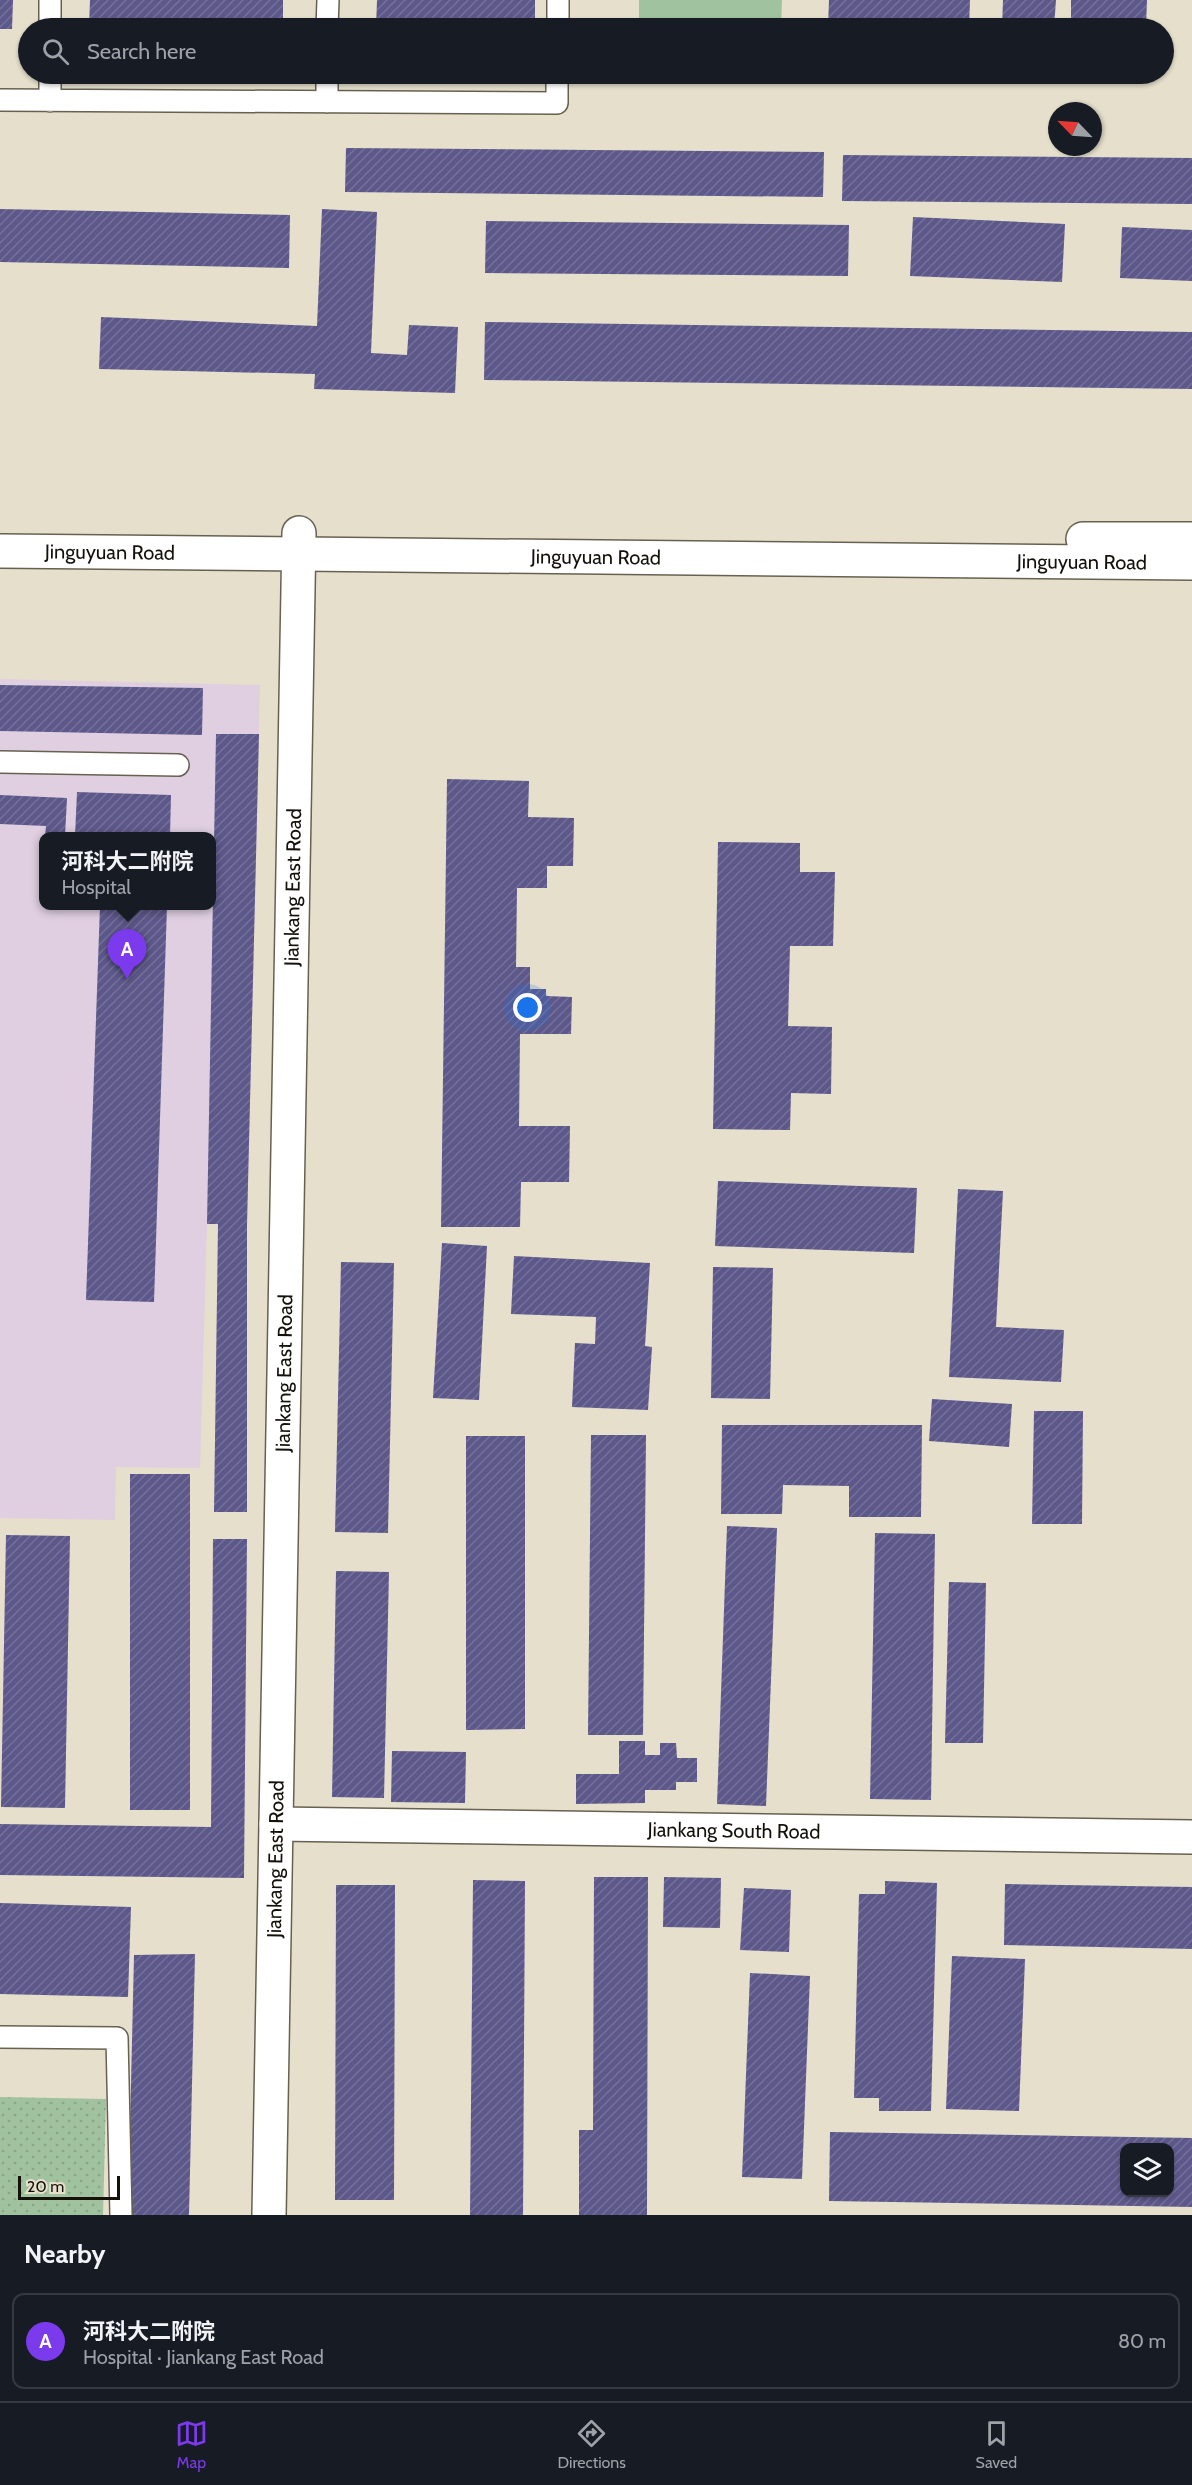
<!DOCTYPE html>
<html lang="en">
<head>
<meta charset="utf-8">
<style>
	body { margin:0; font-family:Cabin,"Noto Sans SC",sans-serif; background:#242831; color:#f1f3f6 }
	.controls { position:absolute; right:18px; bottom:18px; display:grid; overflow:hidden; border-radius:12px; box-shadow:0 2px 4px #0004 }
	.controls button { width:54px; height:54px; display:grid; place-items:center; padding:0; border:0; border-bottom:2px solid #363941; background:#171b24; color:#f1f3f6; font:30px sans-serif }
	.compass { position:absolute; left:1048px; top:102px; width:54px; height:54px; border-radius:50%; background:#171b24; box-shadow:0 2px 4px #0004; rotate:295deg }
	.scale { position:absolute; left:18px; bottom:15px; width:102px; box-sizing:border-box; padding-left:6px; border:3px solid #13110a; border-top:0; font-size:16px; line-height:21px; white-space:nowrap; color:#13110a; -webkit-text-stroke:4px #e5dfcc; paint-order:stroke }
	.you { position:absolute; left:528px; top:1008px; width:21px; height:21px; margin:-15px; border:4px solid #fff; border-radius:50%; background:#1a73e8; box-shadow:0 0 0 9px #1a73e833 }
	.badge { display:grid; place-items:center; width:39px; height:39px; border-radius:50%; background:#7c3aed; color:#fff; font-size:20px; font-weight:700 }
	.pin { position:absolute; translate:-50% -50px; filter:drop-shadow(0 2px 3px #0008) }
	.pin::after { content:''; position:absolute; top:32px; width:21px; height:18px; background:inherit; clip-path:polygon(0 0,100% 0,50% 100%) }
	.popup { position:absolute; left:39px; top:832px; width:177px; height:78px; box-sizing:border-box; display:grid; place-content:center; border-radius:12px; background:#171b24; filter:drop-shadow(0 2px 4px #0005); font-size:20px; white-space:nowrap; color:#9ea1a6 }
	.popup b { font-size:22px; color:#f1f3f6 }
	.popup::after { content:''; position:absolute; left:50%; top:100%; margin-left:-12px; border:12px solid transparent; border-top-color:#171b24 }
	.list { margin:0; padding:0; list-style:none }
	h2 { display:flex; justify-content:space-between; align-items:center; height:78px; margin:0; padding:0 24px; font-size:26px }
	h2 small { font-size:20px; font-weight:400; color:#9ea1a6 }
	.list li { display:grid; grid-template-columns:39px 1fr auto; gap:18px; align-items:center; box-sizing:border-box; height:96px; margin:0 12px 12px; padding:0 12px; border:2px solid #363941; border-radius:12px }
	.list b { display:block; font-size:22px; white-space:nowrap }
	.list p { margin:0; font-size:20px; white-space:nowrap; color:#9ea1a6 }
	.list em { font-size:20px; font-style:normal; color:#9ea1a6 }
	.icon { flex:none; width:33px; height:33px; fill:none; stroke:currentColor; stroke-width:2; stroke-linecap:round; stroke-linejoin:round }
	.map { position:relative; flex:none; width:1192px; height:2215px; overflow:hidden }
	.search { position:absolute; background:#171b24; box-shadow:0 2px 4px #0004; left:18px; right:18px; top:18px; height:66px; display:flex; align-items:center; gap:15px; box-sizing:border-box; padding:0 21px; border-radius:33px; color:#9ea1a6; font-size:22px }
	.sheet { height:186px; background:#171b24 }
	nav { display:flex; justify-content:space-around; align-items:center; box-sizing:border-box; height:84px; border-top:2px solid #363941; background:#171b24; font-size:16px; color:#9ea1a6 }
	nav a { display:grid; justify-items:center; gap:3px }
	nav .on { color:#7c3aed }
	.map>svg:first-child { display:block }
</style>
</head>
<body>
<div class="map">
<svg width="1192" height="2215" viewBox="0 0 1192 2215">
	<defs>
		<pattern id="grass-dots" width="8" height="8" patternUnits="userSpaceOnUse" patternTransform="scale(1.5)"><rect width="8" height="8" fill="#a0c29e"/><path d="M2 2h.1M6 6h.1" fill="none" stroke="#89a687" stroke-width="1.8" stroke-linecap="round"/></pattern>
		<pattern id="building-hatch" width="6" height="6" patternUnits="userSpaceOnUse" patternTransform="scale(1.5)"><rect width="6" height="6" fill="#5d588b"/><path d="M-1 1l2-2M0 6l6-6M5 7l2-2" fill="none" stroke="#747096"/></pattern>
	</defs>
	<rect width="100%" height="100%" fill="#e5dfcc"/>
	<!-- medical -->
	<path fill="#dfcfe1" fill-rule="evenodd" d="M0,679L260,685L247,1225L207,1224L200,1468L116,1467L115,1520L0,1518ZM43,836H211V906H43Z"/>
	<!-- grass -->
	<path fill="url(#grass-dots)" d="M0,2097L106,2099L103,2215H0Z"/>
	<!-- pitch -->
	<path fill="#a0c29e" d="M639,0H782L781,28H639Z"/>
	<!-- building -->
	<path fill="url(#building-hatch)" fill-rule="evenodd" d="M0,0H13L12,29H0Z
		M90,0H283V28H89Z
		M377,0H535V28H376Z
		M829,0H970L969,28H828Z
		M1003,0H1056L1054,28H1002Z
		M1071,0H1147L1146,28H1071Z
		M346,148L824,152L823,197L345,192Z
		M843,155L1192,158V204L842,201Z
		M0,209L290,215L289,268L0,262Z
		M322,209L377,212L371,353L407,355L409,325L458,327L455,393L314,389L315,374L99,369L101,317L317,326Z
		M913,217L1065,224L1062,282L910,276Z
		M486,221L849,225L848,276L485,273Z
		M1122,227L1192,230V281L1120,278Z
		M485,322L1192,332V389L484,380Z
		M0,685L203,688L202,735L0,731Z
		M216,734H259L247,1225V1512H214L218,1224H207Z
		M447,779L529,781L528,817L574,818L573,866H547V888H517L516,967H530V989H546V996L572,997L571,1034H520L519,1126H570L569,1182H521L520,1227H441Z
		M77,792L171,795L170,836H75Z
		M0,795L67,798L65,836H45L46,826L0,824Z
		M718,842L800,843V872H835L833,946H790L788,1026L832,1027L831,1094L791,1093L790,1130L713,1129Z
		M100,906H167L154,1302L86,1300Z
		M718,1181L917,1188L914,1253L715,1246Z
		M958,1189L1003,1191L996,1327L1064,1330L1061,1382L949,1377Z
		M442,1243L487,1246L479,1400L433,1398Z
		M514,1256L650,1263L645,1346L652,1347L648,1410L572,1407L575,1343L595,1344L596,1317L511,1314Z
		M341,1262L394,1263L388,1533L335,1532Z
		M713,1267L773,1268L770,1399L711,1398Z
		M932,1399L1012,1404L1009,1447L929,1441Z
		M1034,1411H1083L1082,1524H1032Z
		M722,1425H922L921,1517H849V1486L783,1485L782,1514H721Z
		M591,1435H646L643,1735H588Z
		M466,1436H525V1729L466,1730Z
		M130,1474H190V1810H130Z
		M727,1526L777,1528L766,1806L717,1804Z
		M875,1533L935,1534L931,1800L870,1799Z
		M6,1535L70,1536L65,1808L1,1807Z
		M213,1539H247L244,1878L0,1875V1824L211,1827Z
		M336,1571L389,1572L384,1798L332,1797Z
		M949,1582L986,1583L983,1743H945Z
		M619,1741H645V1755H660V1743H676L677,1758H697V1782H676V1790H645V1803L576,1804V1774H619Z
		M392,1751L466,1752L465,1803L391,1802Z
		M594,1877H648L647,2215H579V2130H593Z
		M664,1877L721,1878L720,1928L663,1927Z
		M473,1880L525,1881L523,2215H470Z
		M885,1881L937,1883L931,2111H879V2098H854L859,1894H885Z
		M1005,1884L1192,1887V1949L1004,1945Z
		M336,1885H395L394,2200H335Z
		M744,1888L791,1890L789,1952L740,1950Z
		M0,1903L131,1907L128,1997L0,1994Z
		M195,1954L189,2215H128L134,1955Z
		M952,1956L1025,1959L1019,2111L946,2109Z
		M750,1973L810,1976L802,2179L742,2177Z
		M830,2132L1192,2138V2207L829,2201ZM1124,2148H1170V2192H1124Z"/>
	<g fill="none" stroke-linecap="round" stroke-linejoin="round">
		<defs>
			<path id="service" d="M50,28V0
				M327,28L328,0
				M558,28V0
				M0,100L557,103V74
				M50,101V74
				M327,102V74
				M0,762L178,765
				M0,2037L117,2038L121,2215"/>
			<g id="minor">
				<path id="s1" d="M276,1824L1192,1837"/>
			</g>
			<g id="tertiary">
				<path id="s2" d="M269,2215L299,533"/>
			</g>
			<g id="secondary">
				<path d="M1083,539H1192"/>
				<path id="s3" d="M0,551L1192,563"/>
			</g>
		</defs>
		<!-- service casing -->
		<use href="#service" stroke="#666151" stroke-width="24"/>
		<!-- minor casing -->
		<use href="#minor" stroke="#666151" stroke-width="36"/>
		<!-- tertiary casing -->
		<use href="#tertiary" stroke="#666151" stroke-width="36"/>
		<!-- secondary casing -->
		<use href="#secondary" stroke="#666151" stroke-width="36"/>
		<!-- service -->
		<use href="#service" stroke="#fff" stroke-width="21"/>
		<!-- minor -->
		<use href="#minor" stroke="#fff" stroke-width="33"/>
		<!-- tertiary -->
		<use href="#tertiary" stroke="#fff" stroke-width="33"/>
		<!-- secondary -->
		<use href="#secondary" stroke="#fff" stroke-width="33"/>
	</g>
	<g text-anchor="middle" stroke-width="6" stroke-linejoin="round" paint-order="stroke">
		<!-- street labels -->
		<g font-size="20" fill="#13110a" stroke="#e5dfcc">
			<text dy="7" stroke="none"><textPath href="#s3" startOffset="110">Jinguyuan Road</textPath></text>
			<text dy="7" stroke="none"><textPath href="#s3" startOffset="596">Jinguyuan Road</textPath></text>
			<text dy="7" stroke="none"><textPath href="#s3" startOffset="1082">Jinguyuan Road</textPath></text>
			<text dy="7" stroke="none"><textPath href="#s2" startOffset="1328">Jiankang East Road</textPath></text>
			<text dy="7" stroke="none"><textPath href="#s2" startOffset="842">Jiankang East Road</textPath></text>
			<text dy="7" stroke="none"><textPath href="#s1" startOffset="458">Jiankang South Road</textPath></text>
			<text dy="7" stroke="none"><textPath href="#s2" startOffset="356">Jiankang East Road</textPath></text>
		</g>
	</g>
</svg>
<div class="controls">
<button><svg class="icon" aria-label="layers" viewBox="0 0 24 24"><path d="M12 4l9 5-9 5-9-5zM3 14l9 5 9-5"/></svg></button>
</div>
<svg class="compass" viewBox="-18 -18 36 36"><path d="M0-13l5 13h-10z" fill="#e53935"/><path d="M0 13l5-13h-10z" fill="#9ea1a6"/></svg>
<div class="scale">20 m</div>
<div class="you"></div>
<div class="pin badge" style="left:127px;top:979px">A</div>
<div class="popup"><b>河科大二附院</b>Hospital</div>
<div class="search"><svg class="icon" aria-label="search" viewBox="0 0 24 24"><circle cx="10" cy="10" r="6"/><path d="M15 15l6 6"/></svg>Search here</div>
</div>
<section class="sheet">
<h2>Nearby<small></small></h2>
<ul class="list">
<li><span class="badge">A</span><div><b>河科大二附院</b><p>Hospital · Jiankang East Road</p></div><em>80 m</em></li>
</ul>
</section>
<nav>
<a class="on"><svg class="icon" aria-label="map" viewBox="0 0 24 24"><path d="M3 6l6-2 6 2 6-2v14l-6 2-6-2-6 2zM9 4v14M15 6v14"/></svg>Map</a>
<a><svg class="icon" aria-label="directions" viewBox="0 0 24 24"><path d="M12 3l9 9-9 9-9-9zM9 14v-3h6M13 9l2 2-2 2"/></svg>Directions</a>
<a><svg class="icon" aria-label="saved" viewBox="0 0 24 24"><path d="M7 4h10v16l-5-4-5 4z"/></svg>Saved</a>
</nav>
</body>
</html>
